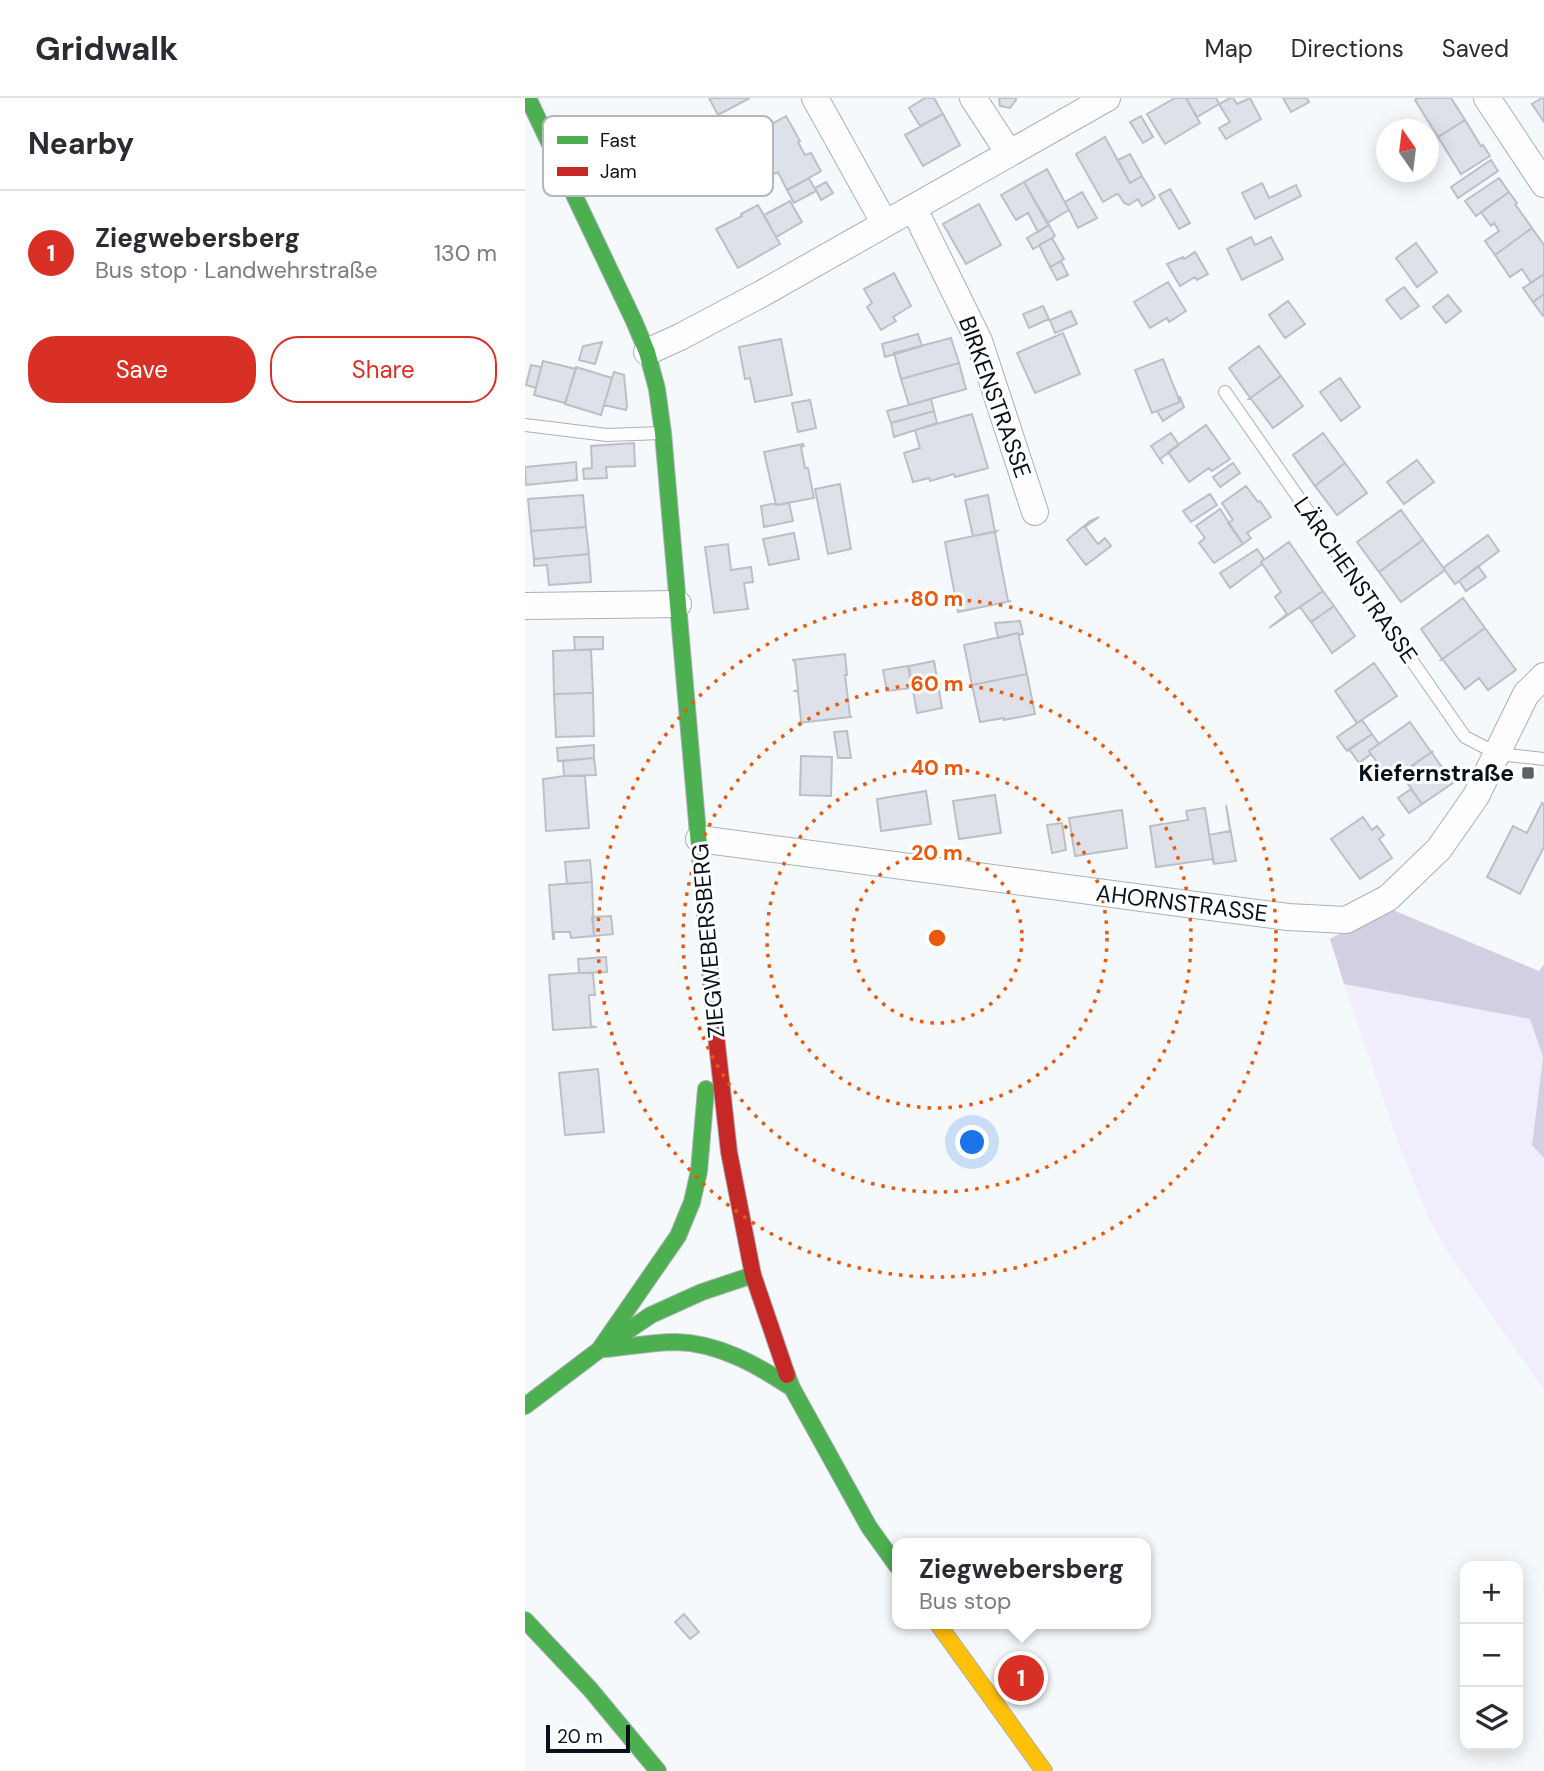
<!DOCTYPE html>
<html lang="en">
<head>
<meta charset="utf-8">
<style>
	body { margin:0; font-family:"DM Sans",sans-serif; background:#f2f2f3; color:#2b2b33 }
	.controls { position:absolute; right:21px; bottom:21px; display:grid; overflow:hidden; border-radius:14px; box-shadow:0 4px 18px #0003 }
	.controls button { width:63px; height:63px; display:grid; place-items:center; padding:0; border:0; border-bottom:2px solid #e1e1e2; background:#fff; color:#2b2b33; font:35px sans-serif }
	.compass { position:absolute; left:851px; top:21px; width:63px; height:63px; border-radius:50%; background:#fff; box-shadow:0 4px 18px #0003; rotate:346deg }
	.scale { position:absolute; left:21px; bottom:18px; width:84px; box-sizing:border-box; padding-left:7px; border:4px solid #081119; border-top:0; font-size:19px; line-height:24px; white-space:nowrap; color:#081119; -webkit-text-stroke:5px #fff; paint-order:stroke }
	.you { position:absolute; left:448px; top:1045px; width:24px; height:24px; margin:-18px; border:5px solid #fff; border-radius:50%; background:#1a73e8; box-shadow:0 0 0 10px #1a73e833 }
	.badge { display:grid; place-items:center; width:46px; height:46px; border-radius:50%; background:#d93025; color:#fff; font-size:23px; font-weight:700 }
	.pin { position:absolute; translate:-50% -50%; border:4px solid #fff; box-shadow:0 2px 7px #0006 }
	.popup { position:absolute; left:367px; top:1440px; width:259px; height:91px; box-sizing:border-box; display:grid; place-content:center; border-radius:14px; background:#fff; filter:drop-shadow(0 2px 5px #0005); font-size:23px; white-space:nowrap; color:#7c7c81 }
	.popup b { font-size:26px; color:#2b2b33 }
	.popup::after { content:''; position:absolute; left:50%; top:100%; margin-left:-14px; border:14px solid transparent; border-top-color:#fff }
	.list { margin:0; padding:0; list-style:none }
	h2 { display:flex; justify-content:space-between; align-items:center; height:91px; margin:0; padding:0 28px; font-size:30px }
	h2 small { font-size:23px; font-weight:400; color:#7c7c81 }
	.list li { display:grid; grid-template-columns:46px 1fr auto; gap:21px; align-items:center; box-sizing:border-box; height:126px; padding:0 28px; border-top:2px solid #e1e1e2 }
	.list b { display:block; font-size:26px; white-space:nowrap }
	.list p { margin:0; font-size:23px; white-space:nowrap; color:#7c7c81 }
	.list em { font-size:23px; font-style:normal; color:#7c7c81 }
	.actions { display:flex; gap:14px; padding:21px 28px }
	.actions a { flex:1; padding:16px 0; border:2px solid #d93025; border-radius:28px; text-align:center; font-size:24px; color:#d93025 }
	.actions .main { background:#d93025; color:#fff }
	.icon { flex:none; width:38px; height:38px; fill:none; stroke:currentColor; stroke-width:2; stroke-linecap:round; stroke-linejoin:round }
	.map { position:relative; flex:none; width:1019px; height:1673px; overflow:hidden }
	header { display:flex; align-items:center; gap:42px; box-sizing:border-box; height:98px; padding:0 35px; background:#fff; border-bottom:2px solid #e1e1e2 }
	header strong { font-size:33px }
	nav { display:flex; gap:38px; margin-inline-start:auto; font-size:24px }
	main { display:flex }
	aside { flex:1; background:#fff }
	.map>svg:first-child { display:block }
</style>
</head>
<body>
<header>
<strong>Gridwalk</strong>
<nav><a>Map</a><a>Directions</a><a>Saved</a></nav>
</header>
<main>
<aside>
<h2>Nearby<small></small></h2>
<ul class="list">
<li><span class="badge">1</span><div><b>Ziegwebersberg</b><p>Bus stop · Landwehrstraße</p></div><em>130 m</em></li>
</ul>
<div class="actions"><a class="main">Save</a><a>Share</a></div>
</aside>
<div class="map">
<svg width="1019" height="1673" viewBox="0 0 1019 1673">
	<rect width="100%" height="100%" fill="#f6f9fb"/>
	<!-- green -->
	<path fill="#f0edfc" d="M819,886L1005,921L1018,959L1007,1047L1019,1060V1292L922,1153L904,1121L873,1044Z"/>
	<!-- forest -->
	<path fill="#d3cfe2" d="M863,810L1014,873L1019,866V1060L1007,1047L1018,959L1005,921L819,886L805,841Z"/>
	<!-- building -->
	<path fill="#dee1e9" stroke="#bcbfc5" stroke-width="2" d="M184,0H225L193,17Z
		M400,0H409L418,16L395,28L384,10Z
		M474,0H491V2L485,10L475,8Z
		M650,0H661L675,25L640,46L622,16Z
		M661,0H691L694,6L672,19Z
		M705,0H708L712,6L725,0L736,21L701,41L694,30L705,24L694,6Z
		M758,0H782L784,4L766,14Z
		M893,0H926L940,22L913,39L890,2Z
		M1017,0H1019V24L1007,6Z
		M418,16L435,47L398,68L380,37Z
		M261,18L275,43L273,44L280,57L286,55L296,73L262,92L253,74L249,76L227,37Z
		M616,18L628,39L618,45L605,24Z
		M940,22L956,48L958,47L965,58L936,76L913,39Z
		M580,39L605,85L617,78L630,100L617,108L613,101L604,107L599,105L594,97L592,96L578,104L551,56Z
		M605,56L617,78L605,85L593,62Z
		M966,62L973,73L933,100L926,89Z
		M522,71L544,112L522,125L499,84Z
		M284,80L291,93L269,105L262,92Z
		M974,80L984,94L951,118L940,103Z
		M301,84L308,95L296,102L290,90Z
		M499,84L524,127L513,134L503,115L491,122L476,97Z
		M737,85L744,100L771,87L776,98L730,121L717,95Z
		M645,91L665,125L654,131L634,97Z
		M557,94L572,120L553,130L540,104Z
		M984,94L992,105L990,106L1007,130L970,157L960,143L974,133L969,125L966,128L956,114Z
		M265,103L277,124L251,139L239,117Z
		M454,106L476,147L441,166L418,126Z
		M233,107L255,146L213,170L191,131L217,118L216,116Z
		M524,127L530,138L508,151L502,140Z
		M1007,130L1019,147V176L1006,185L997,171L985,179L970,157Z
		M726,139L730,147L746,139L758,161L717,182L702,151Z
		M527,140L539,161L525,169L514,147Z
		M891,145L912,174L892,189L871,160Z
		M670,154L683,176L672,182L670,179L655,188L642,166L658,159L659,161Z
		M536,163L543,177L532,182L525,169Z
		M369,175L386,208L368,219L371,223L356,232L342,209L347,205L339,191Z
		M1019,176V196L1008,204L998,190Z
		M643,184L661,213L644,224L642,220L625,230L609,204Z
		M879,189L894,208L876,221L861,202Z
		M1019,196V217L1018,218L1008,204Z
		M923,197L936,213L921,225L908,209Z
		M763,203L780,226L760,240L744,217Z
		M518,208L524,221L504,230L498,216Z
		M546,213L552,226L530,235L525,222Z
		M538,235L555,276L510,295L492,255Z
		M393,236L397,248L360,259L357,246Z
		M426,240L434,265L376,281L369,255Z
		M256,241L267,297L230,304L225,280L220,281L214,249Z
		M77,244L70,266L54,262L58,248Z
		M734,248L756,278L724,301L725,300L704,270Z
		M638,261L655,304L627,315L610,272Z
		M18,263L51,271L40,305L9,297Z
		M434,265L441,291L384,307L376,281Z
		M6,267L16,269L11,290L1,287Z
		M51,269L87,280L76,317L40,306Z
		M89,274L99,277L102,308L101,312L79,307Z
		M756,278L778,308L748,330L726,301H724Z
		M815,280L835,309L816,323L795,294Z
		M655,299L659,309L638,323L632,313L655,304L653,300Z
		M406,301L409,313L366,325L362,313Z
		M285,302L291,330L273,334L267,305Z
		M409,313L412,325L369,339L366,325Z
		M447,316L463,370L430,379L429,376L405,383L404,380L388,384L379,355L395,350L390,332Z
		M681,327L705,361L687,373L684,370L664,384L643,354Z
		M646,335L654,347L635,361L638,366L626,348Z
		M798,335L820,365L790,388L768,357Z
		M109,345L110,368L81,369L82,380L59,381L58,371L67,370L66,348Z
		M278,346L279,348L276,349L280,370H283L289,400L251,407L239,354Z
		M892,362L909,384L879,406L862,384Z
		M51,364L52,382L1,387L0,369Z
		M708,365L715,375L695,389L688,379Z
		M820,365L842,395L812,417L790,388Z
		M315,386L326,451L303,456L290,391Z
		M721,388L733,404L735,403L746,419L722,435L726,440L718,446L703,425L708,422L697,405Z
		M685,396L692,407L666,424L658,413Z
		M58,397L61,429L6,433L3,401Z
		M463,397L470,434L448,438L440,402Z
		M251,405V407L264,405L268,423L239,429L236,408Z
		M695,411L718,446L689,465L674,445L680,440L671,428Z
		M876,412L898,442L854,474L832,444Z
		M574,419L560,429L573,446L580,440L586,448L561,467L542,442L565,423Z
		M61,429L64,456L9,461L6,433Z
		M472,433L470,435L483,503H486L433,514L420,444Z
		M269,435L274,461L244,467L238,441Z
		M963,437L974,453L930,486L918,470Z
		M898,442L920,472L876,504L854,474Z
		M764,444L798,493L744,530L762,516L750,499L756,494L736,464Z
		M203,446L206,472L226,469L228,484L219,485L223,511L189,515L180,449Z
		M732,451L739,461L736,464L737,466L705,490L695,475Z
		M64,456L66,484L24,487L22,467L9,468V461Z
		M953,468L961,479L941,493L934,483Z
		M798,493L809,508L786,524L775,509Z
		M938,500L960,530L916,562L917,561L896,531Z
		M809,508L830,538L807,555L786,524Z
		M495,523L498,536L494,537L493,535L473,540L470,525Z
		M960,530L991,572L963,592L954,580L940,591L918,562H916Z
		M493,535L502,576L447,587L439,547Z
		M49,539H78V551L50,552Z
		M50,552H66L68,595L29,596L28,553Z
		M320,556L322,577H320L325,618L326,619L273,625L276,623L273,594L270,593L273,592L270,563L267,562Z
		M409,563L417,610L392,615L384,568Z
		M849,565L872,598L832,625L810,593Z
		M383,568L387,590L362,593L358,572Z
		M502,576L510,616L479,622V620L455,624L447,587Z
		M68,595L69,638L31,639L29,596Z
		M837,622L847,636L822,653L812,639Z
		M885,624L906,654L908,653L865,683L844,653Z
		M322,633L326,660H313L309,634Z
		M847,636L854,646L844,653L846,656L834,665L824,651Z
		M69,647V660L33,663L32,650Z
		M908,653L907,655L928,685L897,706L876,676Z
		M276,658L307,659L306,698L275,697Z
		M69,660L71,677L39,678L38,663Z
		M39,678H60L64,730L21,733L18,681Z
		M886,691L897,706L884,715L873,700Z
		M401,693L406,726L356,733L352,701Z
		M470,697L476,735L434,741L428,703Z
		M1017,705L1019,706V749L995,796L962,779L988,728L1002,735Z
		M701,707L711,763L689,766L684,737L705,733Z
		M680,710L689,766L687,761L631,769L625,728L663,722L661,713Z
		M597,712L602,750L550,758L544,720Z
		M838,719L847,732L852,728L859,737L854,741L867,760L835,781L806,741Z
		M537,725L541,752L527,755L522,727Z
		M65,762L67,784L42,786L40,764Z
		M67,784L69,838L46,840L45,834H29V841H28L24,787Z
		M86,818L88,836L69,838L67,819Z
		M81,859L82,874L54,875L53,861Z
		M54,875H68L70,897H64L66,928L72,929L28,932L24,877Z
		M73,971L79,1034L40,1037L34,975Z
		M159,1516L174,1534L165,1541L150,1524Z"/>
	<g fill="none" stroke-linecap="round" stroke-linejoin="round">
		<defs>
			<path id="lane" d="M700,294L940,639L973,656L1019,661
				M0,327L82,337L136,335"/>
			<path id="street" d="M290,0L360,126
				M448,0L484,55
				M962,0L1019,86
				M389,111L454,243L510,414
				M122,254L155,239L238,195L582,0
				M0,508L153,506
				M174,741L647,804L763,819L821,822L863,800L914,751L951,698L1001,596L1019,578"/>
			<path id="fast" d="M3,0L109,223L122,254L132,291L138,335L189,919
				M80,1251C104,1249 127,1244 151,1244C194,1245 232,1267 267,1290
				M74,1252L153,1138L167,1104L174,1073L181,991
				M262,1277L267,1290L344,1429L372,1468
				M0,1308L74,1252L126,1217L177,1194L228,1177
				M0,1522L65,1591L133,1673"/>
			<path id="slow" d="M413,1526L519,1673"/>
			<path id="jam" d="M189,919L204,1054L228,1177L262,1277"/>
		</defs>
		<!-- lane casing -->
		<use href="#lane" stroke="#aab0b5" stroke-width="14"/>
		<!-- street casing -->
		<use href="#street" stroke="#aab0b5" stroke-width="28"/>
		<!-- fast casing -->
		<use href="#fast" stroke="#aab0b5" stroke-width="18"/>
		<!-- slow casing -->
		<use href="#slow" stroke="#aab0b5" stroke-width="18"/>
		<!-- jam casing -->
		<use href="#jam" stroke="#aab0b5" stroke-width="18"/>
		<!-- lane -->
		<use href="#lane" stroke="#fefefe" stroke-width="12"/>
		<!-- street -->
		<use href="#street" stroke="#fefefe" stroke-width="26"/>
		<!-- fast -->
		<use href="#fast" stroke="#4caf50" stroke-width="16"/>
		<!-- slow -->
		<use href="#slow" stroke="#ffc107" stroke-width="16"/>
		<!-- jam -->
		<use href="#jam" stroke="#c62828" stroke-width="16"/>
	</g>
	<!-- distance rings -->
	<g fill="none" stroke="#e8590c" stroke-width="3.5" stroke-dasharray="3.5 7">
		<circle cx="412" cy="840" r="85"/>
		<circle cx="412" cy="840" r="170"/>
		<circle cx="412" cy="840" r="254"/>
		<circle cx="412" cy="840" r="339"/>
	</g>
	<!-- markers -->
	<rect fill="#5b6268" stroke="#fff" stroke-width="2.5" x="996" y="668" width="14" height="14" rx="3.5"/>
	<g text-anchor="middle" stroke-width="6" stroke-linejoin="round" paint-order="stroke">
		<!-- street labels -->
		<g font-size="23" fill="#081119" stroke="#fff">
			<text transform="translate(470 299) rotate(70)" y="8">BIRKENSTRASSE</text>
			<text transform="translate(831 482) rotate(55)" y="8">LÄRCHENSTRASSE</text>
			<text transform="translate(657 805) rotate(7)" y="8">AHORNSTRASSE</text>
			<text transform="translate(183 843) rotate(-95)" y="8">ZIEGWEBERSBERG</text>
		</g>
		<!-- poi labels -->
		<g font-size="23" font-weight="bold" fill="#081119" stroke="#fff" text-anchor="end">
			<text x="989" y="683">Kiefernstraße</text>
		</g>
	</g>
	<!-- legend -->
	<rect x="18" y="18" width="230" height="80" rx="10" fill="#fff" stroke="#b5b8ba" stroke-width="2"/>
	<rect x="32" y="38" width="31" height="8" fill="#4caf50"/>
	<rect x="32" y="69" width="31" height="9" fill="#c62828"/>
	<g font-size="19" fill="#081119">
		<text x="75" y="49">Fast</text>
		<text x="75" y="80">Jam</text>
	</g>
	<circle cx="412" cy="840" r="10" fill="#e8590c" stroke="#fff" stroke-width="3.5"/>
	<g font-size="21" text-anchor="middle" font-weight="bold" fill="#e8590c" stroke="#fff" stroke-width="6" stroke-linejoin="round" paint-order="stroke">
		<text x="412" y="508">80 m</text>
		<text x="412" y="593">60 m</text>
		<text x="412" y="677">40 m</text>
		<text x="412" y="762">20 m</text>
	</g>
</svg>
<div class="controls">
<button>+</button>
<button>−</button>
<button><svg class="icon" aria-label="layers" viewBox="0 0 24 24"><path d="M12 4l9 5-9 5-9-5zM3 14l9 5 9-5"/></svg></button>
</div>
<svg class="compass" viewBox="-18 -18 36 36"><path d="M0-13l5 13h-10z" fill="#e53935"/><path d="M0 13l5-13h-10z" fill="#7c7c81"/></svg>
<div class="scale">20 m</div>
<div class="you"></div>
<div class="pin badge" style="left:496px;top:1580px">1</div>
<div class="popup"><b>Ziegwebersberg</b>Bus stop</div>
</div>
</main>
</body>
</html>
